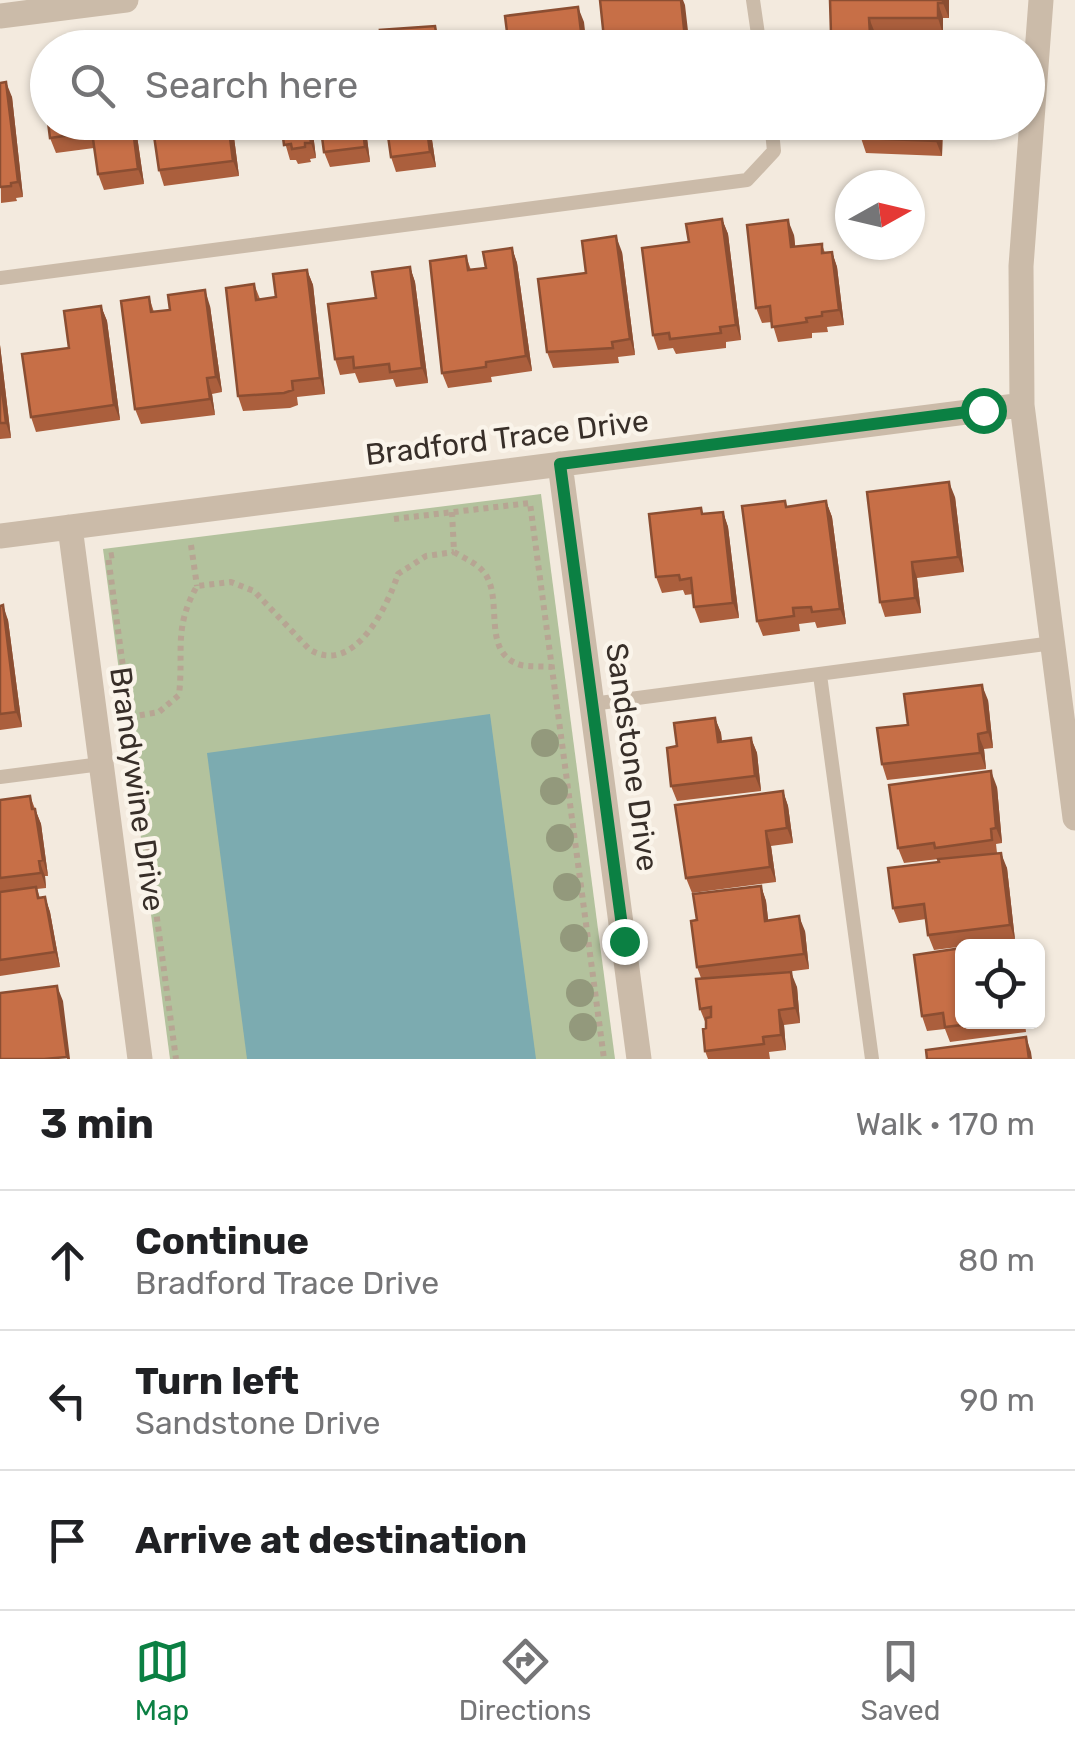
<!DOCTYPE html>
<html lang="en">
<head>
<meta charset="utf-8">
<style>
	body { margin:0; font-family:Rubik,sans-serif; background:#f6f6f6; color:#202124 }
	.controls { position:absolute; right:30px; bottom:30px; display:grid; overflow:hidden; border-radius:15px; box-shadow:0 2px 8px #0004 }
	.controls button { width:90px; height:90px; display:grid; place-items:center; padding:0; border:0; border-bottom:2px solid #e0e0e0; background:#fff; color:#202124; font:50px sans-serif }
	.compass { position:absolute; left:835px; top:170px; width:90px; height:90px; border-radius:50%; background:#fff; box-shadow:0 2px 8px #0004; rotate:82deg }
	.stop { position:absolute; width:30px; height:30px; margin:-22px; border:8px solid #0b8043; border-radius:50%; background:#fff }
	.stop.end { background:#0b8043; border-color:#fff; box-shadow:0 2px 10px #0008 }
	.list { margin:0; padding:0; list-style:none }
	h2 { display:flex; justify-content:space-between; align-items:center; height:130px; margin:0; padding:0 40px; font-size:42px }
	h2 small { font-size:32px; font-weight:400; color:#757577 }
	.list li { display:grid; grid-template-columns:65px 1fr auto; gap:30px; align-items:center; box-sizing:border-box; height:140px; padding:0 40px; border-top:2px solid #e0e0e0 }
	.list b { display:block; font-size:38px; white-space:nowrap }
	.list p { margin:0; font-size:32px; white-space:nowrap; color:#757577 }
	.list em { font-size:32px; font-style:normal; color:#757577 }
	.icon { flex:none; width:55px; height:55px; fill:none; stroke:currentColor; stroke-width:2; stroke-linecap:round; stroke-linejoin:round }
	.map { position:relative; flex:none; width:1075px; height:1059px; overflow:hidden }
	.search { position:absolute; background:#fff; box-shadow:0 2px 8px #0004; left:30px; right:30px; top:30px; height:110px; display:flex; align-items:center; gap:25px; box-sizing:border-box; padding:0 35px; border-radius:55px; color:#757577; font-size:38px }
	.sheet { height:550px; background:#fff }
	nav { display:flex; justify-content:space-around; align-items:center; box-sizing:border-box; height:140px; border-top:2px solid #e0e0e0; background:#fff; font-size:28px; color:#757577 }
	nav a { display:grid; justify-items:center; gap:5px }
	nav .on { color:#0b8043 }
	.map>svg:first-child { display:block }
</style>
</head>
<body>
<div class="map">
<svg width="1075" height="1059" viewBox="0 0 1075 1059">
	<rect width="100%" height="100%" fill="#f3eade"/>
	<!-- green -->
	<path fill="#b3c29d" d="M541,494L615,1059H170L103,549Z"/>
	<!-- water -->
	<path fill="#7cabb0" d="M490,714L536,1059H247L207,753Z"/>
	<g fill="none" stroke-linecap="round" stroke-linejoin="round">
		<!-- path -->
		<path stroke="#b7a593" stroke-width="6" stroke-dasharray="5 5" stroke-linecap="butt" d="M452,512L454,552C462,557 474,562 481,569C507,594 478,653 521,665C530,667 542,666 552,667
			M394,519L530,503L604,1059
			M191,545L197,586
			M114,555L108,556L176,1059
			M130,717L159,712L179,695C184,650 173,629 197,586L231,582L254,591L309,649C353,677 387,608 398,574L426,556L454,552"/>
		<!-- service -->
		<path stroke="#cbbba9" stroke-width="14" d="M753,0L760,48
			M0,278L747,180L774,151L771,122
			M820,675L872,1059
			M592,704L1053,643
			M0,777L101,764"/>
		<!-- minor -->
		<path stroke="#cbbba9" stroke-width="25" d="M1041,0L1021,266L1022,405L1075,818
			M0,16L126,0
			M560,464L639,1059
			M70,527L140,1059
			M0,536L1022,405"/>
	</g>
	<!-- trees -->
	<g fill="#93997c">
		<circle cx="545" cy="743" r="14"/>
		<circle cx="554" cy="791" r="14"/>
		<circle cx="560" cy="838" r="14"/>
		<circle cx="567" cy="887" r="14"/>
		<circle cx="574" cy="938" r="14"/>
		<circle cx="580" cy="993" r="14"/>
		<circle cx="583" cy="1027" r="14"/>
	</g>
	<!-- wall -->
	<path fill="#ab5f3d" d="M830,0H949V18H943V34L875,33V48H836L831,33Z
		M0,83L12,97L23,197L16,198L17,201L1,203Z
		M135,122L144,184L104,190L98,174L94,148L56,153L50,138Z
		M152,122H232L239,176L164,186L159,170Z
		M279,122H365L370,162L330,167L324,152L320,124L312,125L316,158L310,159L311,162L298,164L296,160H290Z
		M386,122H473V128L431,133L436,167L396,172L391,157Z
		M517,122H596L597,129L523,139Z
		M943,122L942,156L866,153L861,138Z
		M722,219L728,234L741,340L726,342V348L676,354L673,348L658,350L653,335L689,242Z
		M794,235L795,247L822,244L825,253L832,252L837,267L844,325L827,327L828,332L812,333V338L778,342L772,322L762,323L756,308Z
		M512,248L517,263L532,371L491,377L492,382L448,388L442,373L466,256L471,270L486,268Z
		M622,252L635,355L618,357L619,363L553,368L547,352L586,273Z
		M410,267L415,282L428,383L396,387L393,379L359,383L355,373L340,375L335,359L376,298Z
		M307,270L313,285L325,394L297,397L298,405L290,408L243,411L238,396L254,284L260,299L276,297Z
		M149,297L154,312L210,306L222,392L212,394L215,415L141,424L135,409Z
		M101,306L107,321L120,420L36,432L31,417L69,348Z
		M0,345L11,438L0,439Z
		M955,497L964,572L917,578L921,613L885,617L880,602Z
		M785,501L787,507L826,501L832,517L846,624L817,628L815,622L799,624L800,631L763,636L757,621Z
		M701,508L703,514L723,512L728,527L739,618L700,623L694,607L693,594L685,595L683,590L662,593L656,577Z
		M0,606L8,620L22,727L0,730Z
		M988,700L993,748L984,749L986,769L887,780L882,764L908,725Z
		M715,718L721,733L722,741L751,738L757,753L761,791L677,801L671,786L677,746Z
		M997,787L1002,843L996,844L997,853L1007,868L1015,940L934,950L928,935L926,919L899,923L893,908L939,862V859L904,863L898,848Z
		M783,791L788,806L793,843L771,846L776,882L692,893L686,878Z
		M30,796L41,824L48,876H45L46,888L37,889L40,898L45,897L50,912L60,967L0,976V800Z
		M761,886L766,901L768,920L805,931L809,969L778,973L797,987L800,1023L784,1025L786,1050L769,1052L770,1059H708L705,1051L706,1024L700,1009L701,978L697,967V920Z
		M914,955L962,1022H1025L1026,1032L950,1042L945,1029L927,1031L922,1016Z"/>
	<!-- shaded-wall -->
	<path fill="#8b4e32" d="M681,0H683L685,5L690,48H686Z
		M943,0H949V18L943,3Z
		M938,3L943,18V34L938,18Z
		M578,7L584,22L587,48H583Z
		M869,18L875,33V48L870,34Z
		M6,82L12,97L23,197L18,182Z
		M132,122H135L144,184L138,169Z
		M228,122H232L239,176L233,161Z
		M308,122H311L312,125L316,158L311,143Z
		M362,122H365L370,162L365,147Z
		M426,122L431,133L436,167L430,152Z
		M937,122H943L942,156L936,141Z
		M722,219L728,234L741,340L736,325Z
		M788,220L794,235L797,262L791,247Z
		M616,236L622,252L635,355L630,339Z
		M512,248L517,263L532,371L526,356Z
		M832,252L837,267L844,325L839,310Z
		M410,267L415,282L428,383L422,368Z
		M307,270L313,285L325,394L320,378Z
		M205,290L210,306L222,392L216,377Z
		M101,306L107,321L120,420L114,405Z
		M0,345L11,438L6,423L0,374Z
		M207,378L212,394L215,415L210,399Z
		M949,482L955,497L964,572L958,557Z
		M826,501L832,517L846,624L840,609Z
		M723,512L728,527L739,618L733,603Z
		M912,562L917,578L921,613L915,598Z
		M3,605L8,620L22,727L16,712Z
		M982,685L988,700L993,748L988,732Z
		M715,718L721,733L723,757L718,742Z
		M978,734L984,749L986,769L980,753Z
		M751,738L757,753L761,791L755,776Z
		M991,771L997,787L1002,843L996,828Z
		M783,791L788,806L793,843L787,828Z
		M35,809L41,824L48,876L43,860Z
		M766,831L771,846L776,882L770,867Z
		M1001,853L1007,868L1015,940L1010,925Z
		M39,861L45,876L46,888L41,873Z
		M761,886L766,901L770,936L765,921Z
		M45,897L50,912L60,967L55,952Z
		M799,916L805,931L809,969L804,954Z
		M791,972L797,987L800,1023L795,1008Z
		M57,986L63,1001L70,1059H67V1057Z
		M779,1010L784,1025L786,1050L781,1035Z
		M1026,1037L1031,1052L1032,1059H1029Z"/>
	<!-- building -->
	<path fill="#c76f47" stroke="#8b4e32" stroke-width="2.5" d="M600,0H681L686,48H605Z
		M830,0H943V3H938V18H869L870,34L831,33Z
		M578,7L583,48H509L505,16Z
		M435,26L437,38L453,36L454,48H377L376,34H381L380,30Z
		M350,34L352,48H283L288,47V42Z
		M48,74V117L42,75Z
		M6,82L18,182L11,183V186L0,187V83Z
		M48,122H132L138,169L98,174L92,132L50,138Z
		M152,122H228L233,161L159,170Z
		M281,122H308L311,143H305V147L292,149L291,144L284,145Z
		M320,122H362L365,147L324,152Z
		M386,122H426L430,152L391,157Z
		M861,122H937L936,141L861,138Z
		M722,219L736,325L720,327L721,333L670,339L669,333L653,335L642,248L689,242L686,224Z
		M788,220L791,247L822,244V253L832,252L839,310L822,312V316L806,318L807,322L772,327L770,306L756,308L747,225Z
		M616,236L630,339L612,342L613,348L547,352L538,279L586,273L582,241Z
		M512,248L526,356L486,362V367L442,373L430,261L466,256L468,270L486,268L483,252Z
		M410,267L422,368L390,372L389,364L354,368L353,357L335,359L328,304L376,298L372,272Z
		M307,270L320,378L292,381L293,390L284,393L238,396L226,288L254,284L256,300L276,297L273,274Z
		M205,290L216,377L207,378L210,399L135,409L121,301L149,297L151,312L170,310L168,295Z
		M101,306L114,405L31,417L22,354L69,348L64,311Z
		M0,374L6,423H0Z
		M949,482L958,557L912,562L915,598L880,602L867,492Z
		M785,501L786,507L826,501L840,609L812,612L811,607L793,608L794,616L757,621L742,506Z
		M701,508L702,514L723,512L733,603L694,607L691,578L680,580L679,575L656,577L649,514Z
		M3,605L16,712L0,714V606Z
		M982,685L988,732L978,734L980,753L882,764L877,728L908,725L904,694Z
		M715,718L718,742L751,738L755,776L671,786L667,748L677,746L674,723Z
		M991,771L996,828L991,829L992,840L935,848L934,843L898,848L889,785Z
		M783,791L787,828L766,831L770,867L686,878L675,805Z
		M30,796L32,809H35L43,860L39,861L41,873L0,878V800Z
		M1001,853L1010,925L928,935L924,904L893,908L888,868L939,862L938,859Z
		M761,886L765,921L799,916L804,954L697,967L691,921L697,920L693,894Z
		M36,887L38,898L45,897L55,952L0,960V892Z
		M1009,942L1010,946H976Z
		M962,948V1022H987L945,1027L943,1013L922,1016L914,955Z
		M791,972L795,1008L779,1010L781,1035L763,1037L764,1044L705,1051L703,1029L706,1028V1018L711,1017V1007L700,1009L696,979Z
		M57,986L67,1057L44,1059H0V993Z
		M1026,1037L1029,1059H927L926,1050Z"/>
	<g fill="none" stroke-linecap="round" stroke-linejoin="round">
		<!-- route -->
		<path stroke="#0b8043" stroke-width="12" d="M624,941L560,464L983,410"/>
	</g>
	<g text-anchor="middle" stroke-width="9" stroke-linejoin="round" paint-order="stroke">
		<!-- street labels -->
		<g font-size="30" fill="#382f29" stroke="#faf4ea">
			<text transform="translate(507 438) rotate(-7)" y="10">Bradford Trace Drive</text>
			<text transform="translate(632 757) rotate(82)" y="10">Sandstone Drive</text>
			<text transform="translate(137 789) rotate(82)" y="10">Brandywine Drive</text>
		</g>
	</g>
</svg>
<div class="controls">
<button><svg class="icon" aria-label="locate" viewBox="0 0 24 24"><circle cx="12" cy="12" r="6"/><path d="M12 2v4M12 18v4M2 12h4M18 12h4"/></svg></button>
</div>
<svg class="compass" viewBox="-18 -18 36 36"><path d="M0-13l5 13h-10z" fill="#e53935"/><path d="M0 13l5-13h-10z" fill="#757577"/></svg>
<div class="stop" style="left:983px;top:410px"></div>
<div class="stop end" style="left:624px;top:941px"></div>
<div class="search"><svg class="icon" aria-label="search" viewBox="0 0 24 24"><circle cx="10" cy="10" r="6"/><path d="M15 15l6 6"/></svg>Search here</div>
</div>
<section class="sheet">
<h2>3 min<small>Walk · 170 m</small></h2>
<ul class="list">
<li><svg class="icon" aria-label="ahead" viewBox="0 0 24 24"><path d="M12 20V5M6 11l6-6 6 6"/></svg><div><b>Continue</b><p>Bradford Trace Drive</p></div><em>80 m</em></li>
<li><svg class="icon" aria-label="left" viewBox="0 0 24 24"><path d="M17 20v-9H6M10 6l-5 5 5 5"/></svg><div><b>Turn left</b><p>Sandstone Drive</p></div><em>90 m</em></li>
<li><svg class="icon" aria-label="arrive" viewBox="0 0 24 24"><path d="M6 21V4h12l-3 4 3 4H6"/></svg><div><b>Arrive at destination</b></div></li>
</ul>
</section>
<nav>
<a class="on"><svg class="icon" aria-label="map" viewBox="0 0 24 24"><path d="M3 6l6-2 6 2 6-2v14l-6 2-6-2-6 2zM9 4v14M15 6v14"/></svg>Map</a>
<a><svg class="icon" aria-label="directions" viewBox="0 0 24 24"><path d="M12 3l9 9-9 9-9-9zM9 14v-3h6M13 9l2 2-2 2"/></svg>Directions</a>
<a><svg class="icon" aria-label="saved" viewBox="0 0 24 24"><path d="M7 4h10v16l-5-4-5 4z"/></svg>Saved</a>
</nav>
</body>
</html>
